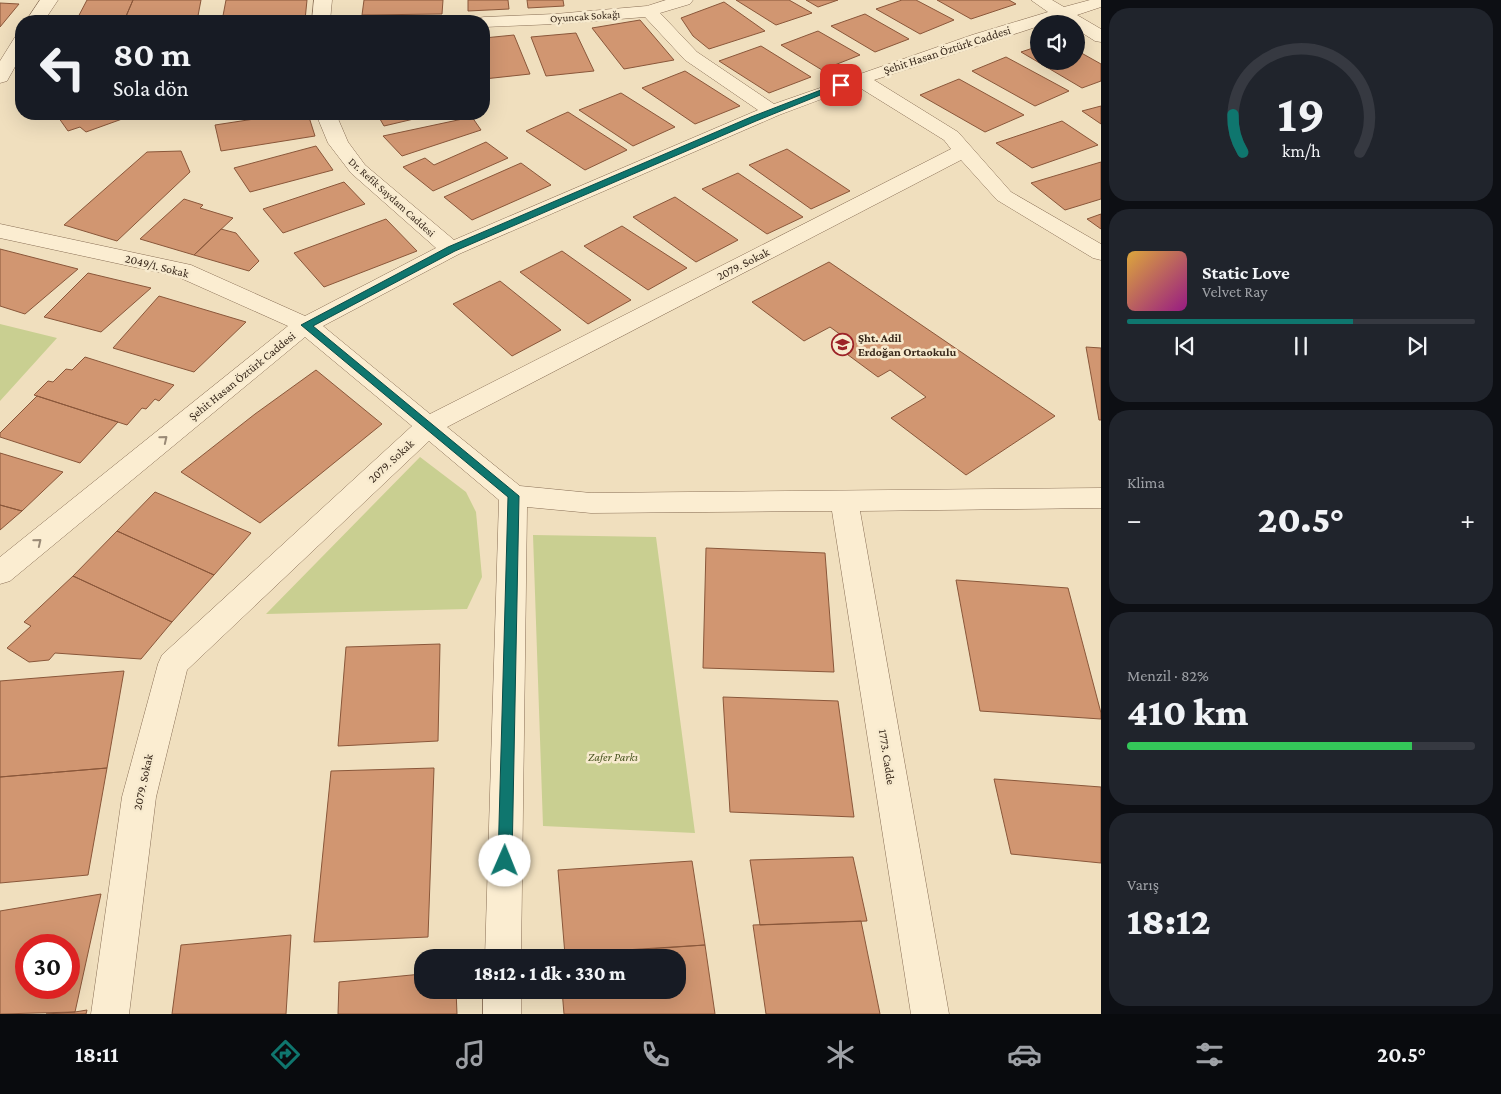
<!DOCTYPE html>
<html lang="tr">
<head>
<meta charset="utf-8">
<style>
  body { margin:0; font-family:"Crimson Pro",serif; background:#20242c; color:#f1f3f6; height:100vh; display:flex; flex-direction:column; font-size:19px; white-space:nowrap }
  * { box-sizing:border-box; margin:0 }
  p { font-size:16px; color:#9ea1a6 }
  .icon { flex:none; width:28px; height:28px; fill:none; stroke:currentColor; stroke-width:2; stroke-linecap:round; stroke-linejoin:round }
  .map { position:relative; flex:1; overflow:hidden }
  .drawer { display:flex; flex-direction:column; gap:8px; padding:8px; background:#0d0f14; width:400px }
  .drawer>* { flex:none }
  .hud { position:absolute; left:15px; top:15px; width:475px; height:105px; border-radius:20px; box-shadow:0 5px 20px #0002; background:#171b24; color:#f1f3f6; overflow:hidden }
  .fabs { position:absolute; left:1030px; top:15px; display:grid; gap:10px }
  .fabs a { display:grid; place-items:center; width:55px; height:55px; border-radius:50%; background:#171b24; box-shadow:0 5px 20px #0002; font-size:25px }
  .speed { position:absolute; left:15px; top:934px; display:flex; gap:10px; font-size:25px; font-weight:700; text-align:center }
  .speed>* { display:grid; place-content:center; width:65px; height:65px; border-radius:50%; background:#171b24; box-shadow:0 5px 20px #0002; line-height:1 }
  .speed .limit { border:8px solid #d22; background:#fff; color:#111 }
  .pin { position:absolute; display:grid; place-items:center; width:42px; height:42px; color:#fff; margin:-21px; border-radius:10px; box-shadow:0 2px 8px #0006 }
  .me { position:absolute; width:55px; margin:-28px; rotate:1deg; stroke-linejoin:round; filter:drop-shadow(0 0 4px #0008) }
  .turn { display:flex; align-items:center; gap:18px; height:105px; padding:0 15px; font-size:22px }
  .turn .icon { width:65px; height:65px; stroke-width:2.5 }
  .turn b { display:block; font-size:35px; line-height:42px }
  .big { font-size:38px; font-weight:800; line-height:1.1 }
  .drawer .card { flex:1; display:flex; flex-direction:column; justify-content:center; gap:8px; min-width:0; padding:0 18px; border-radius:20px; background:#20242c }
  .drawer .dial { align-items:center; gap:0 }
  .dial svg { height:130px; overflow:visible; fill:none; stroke:#363941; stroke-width:7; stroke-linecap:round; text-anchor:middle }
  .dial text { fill:#f1f3f6; stroke:none }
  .song { display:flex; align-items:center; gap:15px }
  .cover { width:60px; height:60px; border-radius:8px; background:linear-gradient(135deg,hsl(40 70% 55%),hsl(310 70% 35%)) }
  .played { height:5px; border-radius:2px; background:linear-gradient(90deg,#0f766e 65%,#363941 65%) }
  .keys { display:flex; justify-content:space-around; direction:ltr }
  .heat { display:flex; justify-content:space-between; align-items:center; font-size:28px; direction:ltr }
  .charge { height:8px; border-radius:4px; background:linear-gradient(90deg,#34c759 82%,#363941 0) }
  .trip { position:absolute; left:414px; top:949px; width:272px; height:50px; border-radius:20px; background:#171b24; box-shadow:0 5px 20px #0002; font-weight:800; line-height:50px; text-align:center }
  .menu { display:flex; height:80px; justify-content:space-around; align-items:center; background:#090b0e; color:#9ea1a6 }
  .menu .icon { width:35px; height:35px }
  .menu .current { color:#0f766e }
  .menu b { font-size:22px; color:#f1f3f6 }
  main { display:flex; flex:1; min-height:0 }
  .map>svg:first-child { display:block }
  .green { fill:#c9cf91 }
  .building { fill:#d19671; stroke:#8a573a; fill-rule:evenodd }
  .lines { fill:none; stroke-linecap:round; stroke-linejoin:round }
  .minor-casing { stroke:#896f56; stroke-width:1 }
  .minor { fill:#fbedd1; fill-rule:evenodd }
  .oneway { stroke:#9a8a76 }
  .route { fill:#0f766e; stroke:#0a4d48 }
  .labels { text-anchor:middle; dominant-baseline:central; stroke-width:5; stroke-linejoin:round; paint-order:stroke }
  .far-street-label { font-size:11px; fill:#38281b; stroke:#f7eace }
  .street-label { font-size:12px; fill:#38281b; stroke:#f7eace }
  .poi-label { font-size:12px; font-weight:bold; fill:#38281b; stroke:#f7eace; text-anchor:start }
  .park-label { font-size:12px; font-style:italic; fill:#4a5521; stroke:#f7eace }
</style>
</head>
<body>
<main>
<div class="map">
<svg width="1101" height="1014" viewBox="0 0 1101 1014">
  <rect width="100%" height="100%" fill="#f0dfbe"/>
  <path class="green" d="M0,324l57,14 -57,63z
    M420,457l46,35 10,20 6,65 -15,32 -201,5z
    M533,535l123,2 39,296 -152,-7z"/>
  <path class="building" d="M87,0h46l-9,21h-48z
    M133,0h68l-4,21h-73z
    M226,0h81l-2,20 -83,1z
    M364,0h79l-1,14 -80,1z
    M468,0h40l1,9 -41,2z
    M527,0h36l1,6 -36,2z
    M736,0h53l23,13 -36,12z
    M806,0h32l-20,7z
    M902,0h14l38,20 -34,14 -44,-25z
    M937,0h72l7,4 -45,15z
    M724,2l41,29 -56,18 -16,-13 -12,-18z
    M0,3l19,1 -19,23z
    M865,14l44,25 -34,13 -44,-26z
    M640,20l34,40 -50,9 -32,-41z
    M818,31l42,24 -38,15 -41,-25z
    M576,33l18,38 -48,5 -15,-39z
    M514,35l16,39 -46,5v-41z
    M761,46l50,31 -42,16 -50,-32z
    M1039,46v15h37v-11l25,14v17l-19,7 -61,-36z
    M1006,57l63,34 -34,15 -63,-35z
    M685,71l55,35 -45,18 -53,-36z
    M959,79l65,36 -39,17 -65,-37z
    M621,93l54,34 -42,19 -54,-36z
    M1101,106v18l-19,-13z
    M568,112l59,38 -42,20 -59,-39z
    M56,114h80l-50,18 -6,-5 -12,4z
    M287,114h21l7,22 -94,15 -6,-26z
    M377,114h58l-51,12z
    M472,117l9,13 -79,26 -19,-20z
    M1062,121l36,24 -66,23 -36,-25z
    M486,142l22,16 -75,33 -30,-24 22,-9 9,7z
    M316,146l17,24 -83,22 -16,-24z
    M787,149l63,42 -39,18 -62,-44z
    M181,151l9,21 -73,69 -53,-16 83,-73z
    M1101,162v37l-36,11 -34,-27z
    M521,163l30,22 -79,35 -28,-23z
    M738,173l65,44 -36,17 -65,-45z
    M344,182l21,22 -82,29 -20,-24z
    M675,197l63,43 -42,22 -63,-45z
    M184,199l19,6 -3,3 33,10 -39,37 -54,-16z
    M1101,214v15l-14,-10z
    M386,219l31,32 -93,36 -30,-34z
    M622,226l65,42 -39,22 -64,-44z
    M221,229l15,4 23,28 -10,10 -55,-16z
    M0,249l78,20 -53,45 -25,-8z
    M562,251l69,49 -43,24 -68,-52z
    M829,262l226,154 -89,59 -75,-57 35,-21 -36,-27 -12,7 -38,-28 12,-6 -22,-16 -26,14 -52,-39z
    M88,273l63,15 -50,44 -57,-15z
    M500,281l61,49 -49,26 -59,-52z
    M159,296l87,26 -52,50 -81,-24z
    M1086,347l15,1v72h-2z
    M85,357l89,28 -15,16 -4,-2 -9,10 -4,-1 -15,17 -93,-30 14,-14 5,1 13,-13 6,1z
    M316,370l66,54 -122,99 -79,-51 74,-58z
    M37,396l81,26 -38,41 -80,-26v-4z
    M0,453l63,19 -41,39 -22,-6z
    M155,492l96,41 -37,42 -97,-44z
    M0,505l22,6 -22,19z
    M117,531l97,44 -42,47 -99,-46z
    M706,548l119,5 9,119 -131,-4z
    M73,576l99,46 -31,37 -86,-6 -6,7 -20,2 -22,-14 24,-22 -7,-4z
    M956,580l112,8 33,125v6l-121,-8z
    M440,644l-2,97 -100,5 8,-99z
    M124,671l-17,97 -107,9v-96z
    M723,697l115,4 16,116 -124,-5z
    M107,768l-19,107 -88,8v-106z
    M434,768l-6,169 -114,5 17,-171z
    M994,779l107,8v76l-90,-9z
    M853,857l14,64 -107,4 -10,-65z
    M692,861l13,84 -140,10 -7,-85z
    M101,894l-26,118 -75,2v-103zM26,945h43v43h-43z
    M861,921l19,93h-114l-13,-89z
    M291,935l-5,79h-114l9,-69z
    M705,945l10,69h-151l-2,-24h116v-32h-118v-4z
    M422,974v16h34l1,24h-119l1,-32z
    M87,1010l-1,4h-40l29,-2z"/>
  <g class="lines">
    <defs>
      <path id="minor" d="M40,0h18l-14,21h-18z
        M314,0h18l-2,21h-18z
        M666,0h27l-3,4 -30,9 37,39 77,52 198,-69 76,-23 -17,-12h21l12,7 26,-7h11v7l-24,8 24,14v13l-6,-1 -19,-12v-5h-9l-7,-4 -13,4h-8v2l-165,54 84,52 53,60 90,52v16l-8,-2 -96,-58 -36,-40 -514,267 73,59 71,7 510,-5v20l-241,3 89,503h-38l-79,-503 -241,2 -64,-6 -6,451h-36l14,-458 -70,-59 -242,229 -31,127 -27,217h-38l31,-217 36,-133 4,-9 250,-229 -107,-89 -295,244 -10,3v-27l288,-231 -112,-50 -176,-38v-14l191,41 114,51 131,-68 -85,-75 -23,-30 -12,-29h20l12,28 17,23 89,75 304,-130 -73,-50 -40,-43 -90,7 -71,3v-6h-8l2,-3 6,-1 71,-3 92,-8zM857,86l87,54 7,9 -521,265 -107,-88 136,-72 320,-139z
        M21,36v20l-14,25 -7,2v-22l15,-24z
        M483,990h38v24h-38z"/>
    </defs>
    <use href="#minor" class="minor-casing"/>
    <use href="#minor" class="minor"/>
  </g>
  <defs><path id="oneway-chevron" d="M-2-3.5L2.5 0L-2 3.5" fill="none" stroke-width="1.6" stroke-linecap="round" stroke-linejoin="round" transform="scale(1.25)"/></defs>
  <g class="oneway">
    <use href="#oneway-chevron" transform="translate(164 439) rotate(-39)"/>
    <use href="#oneway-chevron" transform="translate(38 542) rotate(-39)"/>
  </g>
  <path class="route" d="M839,83l6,2 -89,36 -301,130 -142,75 206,170 -7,365 -2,5 -5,2 -5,-2 -2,-5 10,-364 -207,-172 147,-78 303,-130z"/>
  <defs>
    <symbol id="school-ring" viewBox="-11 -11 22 22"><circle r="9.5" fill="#f7eace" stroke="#9c2227" stroke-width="1.5"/><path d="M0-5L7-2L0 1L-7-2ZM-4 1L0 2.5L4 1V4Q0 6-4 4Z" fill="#9c2227"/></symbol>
  </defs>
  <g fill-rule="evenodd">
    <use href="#school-ring" x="830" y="332" width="25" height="25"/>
  </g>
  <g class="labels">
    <g class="far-street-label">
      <text transform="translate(585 16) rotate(-4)">Oyuncak Sokağı</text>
      <text transform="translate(392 197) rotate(42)">Dr. Refik Saydam Caddesi</text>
    </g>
    <g class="street-label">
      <text transform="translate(947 50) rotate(-18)">Şehit Hasan Öztürk Caddesi</text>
      <text transform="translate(743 264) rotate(-27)">2079. Sokak</text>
      <text transform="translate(157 266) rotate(14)">2049/1. Sokak</text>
      <text transform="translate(242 376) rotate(-39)">Şehit Hasan Öztürk Caddesi</text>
      <text transform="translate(391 461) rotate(-43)">2079. Sokak</text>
      <text transform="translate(887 757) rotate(81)">1773. Cadde</text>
      <text transform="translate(143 782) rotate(-78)">2079. Sokak</text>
    </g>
    <g class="poi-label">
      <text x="858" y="338">Şht. Adil<tspan x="858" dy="14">Erdoğan Ortaokulu</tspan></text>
    </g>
    <g class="park-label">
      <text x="613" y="757">Zafer Parkı</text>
    </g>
  </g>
</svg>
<div class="fabs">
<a><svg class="icon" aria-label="sound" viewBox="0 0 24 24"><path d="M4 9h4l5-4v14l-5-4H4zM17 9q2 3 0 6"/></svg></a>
</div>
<div class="speed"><div class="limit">30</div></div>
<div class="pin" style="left:841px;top:85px;background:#d93025"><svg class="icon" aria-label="arrive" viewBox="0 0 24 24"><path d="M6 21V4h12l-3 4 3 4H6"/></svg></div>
<svg class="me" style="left:505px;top:861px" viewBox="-20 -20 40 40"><circle r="19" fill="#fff"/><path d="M0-13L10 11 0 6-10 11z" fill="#0f766e"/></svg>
<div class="trip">18:12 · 1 dk · 330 m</div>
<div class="hud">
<div class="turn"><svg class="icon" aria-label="left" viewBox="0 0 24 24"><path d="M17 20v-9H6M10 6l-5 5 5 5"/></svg><div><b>80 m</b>Sola dön</div></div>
</div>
</div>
<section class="drawer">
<div class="card dial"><svg viewBox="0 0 100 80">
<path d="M14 69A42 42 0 1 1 86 69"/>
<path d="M14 69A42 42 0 0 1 8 46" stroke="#0f766e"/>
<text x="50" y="56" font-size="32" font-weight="700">19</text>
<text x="50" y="72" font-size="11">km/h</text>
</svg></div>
<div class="card">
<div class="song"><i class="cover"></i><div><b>Static Love</b><p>Velvet Ray</p></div></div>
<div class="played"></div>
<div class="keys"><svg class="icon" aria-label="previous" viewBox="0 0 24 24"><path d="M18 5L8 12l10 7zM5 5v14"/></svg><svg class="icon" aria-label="pause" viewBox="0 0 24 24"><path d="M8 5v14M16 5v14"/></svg><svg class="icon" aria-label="next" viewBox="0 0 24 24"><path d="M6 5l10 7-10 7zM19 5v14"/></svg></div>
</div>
<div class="card"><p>Klima</p>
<div class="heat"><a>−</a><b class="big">20.5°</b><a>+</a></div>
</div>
<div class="card"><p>Menzil · 82%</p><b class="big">410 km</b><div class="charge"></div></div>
<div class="card"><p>Varış</p><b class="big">18:12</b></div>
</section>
</main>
<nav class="menu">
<b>18:11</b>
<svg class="icon current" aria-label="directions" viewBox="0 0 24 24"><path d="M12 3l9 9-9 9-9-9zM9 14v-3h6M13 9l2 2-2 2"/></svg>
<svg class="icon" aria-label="music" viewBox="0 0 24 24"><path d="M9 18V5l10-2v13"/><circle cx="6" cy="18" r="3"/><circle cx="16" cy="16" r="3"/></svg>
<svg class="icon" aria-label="phone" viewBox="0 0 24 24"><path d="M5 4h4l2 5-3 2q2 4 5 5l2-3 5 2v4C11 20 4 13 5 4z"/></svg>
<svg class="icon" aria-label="climate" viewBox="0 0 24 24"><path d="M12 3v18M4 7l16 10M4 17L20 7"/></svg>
<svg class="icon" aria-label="car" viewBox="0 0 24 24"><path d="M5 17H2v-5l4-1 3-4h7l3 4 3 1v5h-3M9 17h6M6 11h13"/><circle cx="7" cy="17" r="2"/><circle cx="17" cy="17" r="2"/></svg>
<svg class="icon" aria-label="filters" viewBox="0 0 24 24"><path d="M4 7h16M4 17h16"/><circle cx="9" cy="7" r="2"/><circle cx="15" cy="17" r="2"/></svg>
<b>20.5°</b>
</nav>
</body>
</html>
